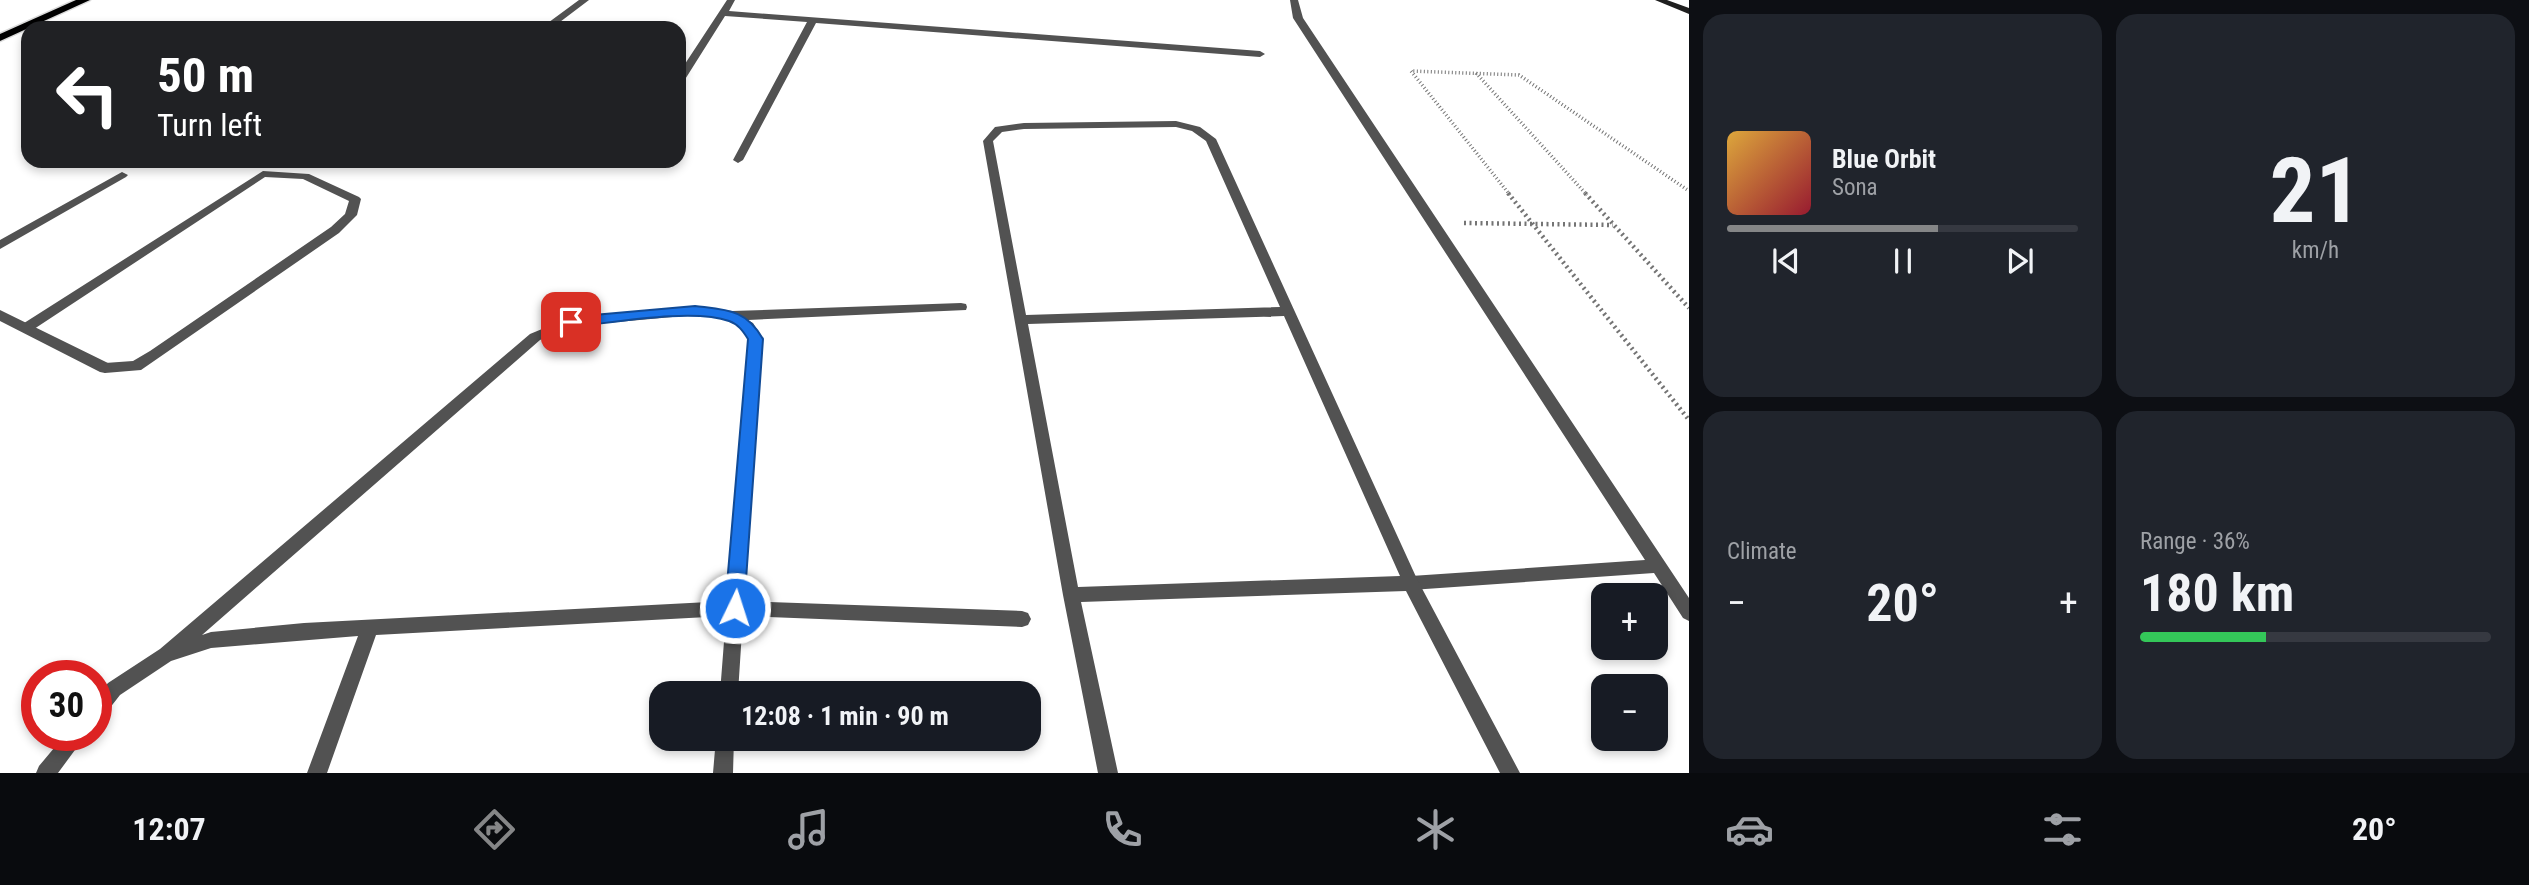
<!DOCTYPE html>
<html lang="en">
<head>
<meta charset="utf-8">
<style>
  body { margin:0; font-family:"Roboto Condensed",sans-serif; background:#20242c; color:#f1f3f6; height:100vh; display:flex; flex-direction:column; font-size:26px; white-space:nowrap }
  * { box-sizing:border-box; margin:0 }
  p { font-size:23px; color:#9ea1a6 }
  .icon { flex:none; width:38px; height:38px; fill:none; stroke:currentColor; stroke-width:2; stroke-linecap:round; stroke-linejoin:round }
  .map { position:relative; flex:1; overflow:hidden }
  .details { display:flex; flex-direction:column; gap:14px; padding:14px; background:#0d0f14; width:840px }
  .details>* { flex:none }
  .guide { position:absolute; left:21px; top:21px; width:665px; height:147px; border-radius:21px; box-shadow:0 4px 10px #0003; background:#202124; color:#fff; overflow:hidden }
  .controls { position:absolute; left:1591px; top:583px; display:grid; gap:14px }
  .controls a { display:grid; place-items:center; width:77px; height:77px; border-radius:14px; background:#171b24; box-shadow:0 4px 10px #0003; font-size:35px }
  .speed { position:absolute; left:21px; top:660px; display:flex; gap:14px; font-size:35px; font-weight:700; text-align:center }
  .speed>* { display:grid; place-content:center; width:91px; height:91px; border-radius:50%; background:#171b24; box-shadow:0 4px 10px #0003; line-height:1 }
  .speed .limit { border:10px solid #d22; background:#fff; color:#111 }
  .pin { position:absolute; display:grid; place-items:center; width:60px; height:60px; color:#fff; margin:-30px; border-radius:14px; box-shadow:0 4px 10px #0006 }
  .me { position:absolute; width:77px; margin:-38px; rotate:4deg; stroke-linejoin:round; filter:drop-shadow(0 0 5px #0008) }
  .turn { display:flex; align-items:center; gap:24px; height:147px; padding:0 21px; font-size:32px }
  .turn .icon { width:91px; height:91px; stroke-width:2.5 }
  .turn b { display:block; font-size:49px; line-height:60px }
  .big { font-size:52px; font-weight:700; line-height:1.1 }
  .details .widget { flex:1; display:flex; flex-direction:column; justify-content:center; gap:10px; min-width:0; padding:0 24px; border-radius:21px; background:#20242c }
  .details .dial { align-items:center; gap:0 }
  .dial b { font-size:91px; line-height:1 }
  .song { display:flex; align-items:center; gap:21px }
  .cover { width:84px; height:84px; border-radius:10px; background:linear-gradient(135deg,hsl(40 70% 55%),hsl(350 70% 35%)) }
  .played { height:7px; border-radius:4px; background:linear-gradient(90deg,#858687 60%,#363941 60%) }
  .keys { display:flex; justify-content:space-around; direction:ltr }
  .heat { display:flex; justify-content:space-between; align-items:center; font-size:38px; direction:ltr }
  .charge { height:10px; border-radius:5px; background:linear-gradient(90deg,#34c759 36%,#363941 0) }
  .details .tiles { flex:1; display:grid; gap:14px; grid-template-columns:repeat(2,1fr) }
  .trip { position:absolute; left:649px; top:681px; width:392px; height:70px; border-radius:21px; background:#171b24; box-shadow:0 4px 10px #0003; font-weight:700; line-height:70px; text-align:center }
  .menu { display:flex; height:112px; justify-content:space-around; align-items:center; background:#090b0e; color:#9ea1a6 }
  .menu .icon { width:49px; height:49px }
  .menu .active { color:#858687 }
  .menu b { font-size:32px; color:#f1f3f6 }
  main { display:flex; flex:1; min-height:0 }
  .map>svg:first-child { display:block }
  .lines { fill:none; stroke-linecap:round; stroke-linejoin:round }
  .primary-casing { stroke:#dbdbdb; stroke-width:3 }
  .path-far1 { stroke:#747474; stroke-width:3.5; stroke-dasharray:1 2.5; stroke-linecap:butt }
  .path { stroke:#747474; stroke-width:4.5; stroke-dasharray:2 3.5; stroke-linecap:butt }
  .lane { fill:#525252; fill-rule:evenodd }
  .street { fill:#525252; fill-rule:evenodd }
  .secondary { fill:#1f1f1f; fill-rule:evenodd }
  .primary { fill:#000; fill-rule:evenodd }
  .route { fill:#1a73e8; stroke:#114b97; stroke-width:2 }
</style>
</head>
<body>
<main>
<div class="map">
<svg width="1689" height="773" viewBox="0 0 1689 773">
  <rect width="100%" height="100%" fill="#fff"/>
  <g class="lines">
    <defs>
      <path id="primary" d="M76,0h14l-90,41v-7z"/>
    </defs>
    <use href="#primary" class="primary-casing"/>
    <path class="path-far1" d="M1476,73l111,122
      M1510,195l-99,-124 108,4 170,116"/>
    <path class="path" d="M1508,193l181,227
      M1585,193l104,115
      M1464,223l149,2"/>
    <path class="lane" d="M579,0h10l-37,28h-11z
      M727,0h8l-6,11 531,40 5,3 -5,3 -444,-34 -73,137 -5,3 -5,-3 74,-138 -82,-6 -41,65 -5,3v-11z
      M1290,0h8l5,18 386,580v23l-6,-3 -29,-45 -243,17 -6,-2 -2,-5 2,-5 6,-2 234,-16 -352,-542z
      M263,171l46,3 50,23 2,2 -4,16 -18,18 -198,137 -36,3 -7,-5 7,-5 28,-2 17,-10 181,-124 14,-13 4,-13 -46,-22 -38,-2 -234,154h-10l-2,-3 2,-3z
      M122,172l6,3 -2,2 -126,72v-9z"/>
    <path class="street" d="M1176,121l24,6 16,12 201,440 103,194h-20l-94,-182 -325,11 37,171h-20l-35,-178 -80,-454 12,-14 29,-4zM1176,127l16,4 14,10 74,166 -254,8 -33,-174 9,-9 22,-3zM1284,316l116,260 -322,11 -50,-263z
      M961,303l5,1 1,3 -1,3 -218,10 5,3 10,16 -19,262 278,10 6,2 3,6 -3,6 -6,2 -279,-11 -5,77h-18l6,-77 -350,19 -49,138h-20l51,-137 -147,12 -40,13 -51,34 -18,23 -6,3v-24l12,-14 52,-34 370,-315 41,-17 124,-10 37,4zM695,315c22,3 42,3 54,24l-21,262 -424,22 -93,9 -9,3 338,-295 33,-14z
      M0,310l110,54 2,4 -7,5 -5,-1 -100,-51z
      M65,735h21l-28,38h-22l3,-7z
      M716,738h18l-1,35h-20z"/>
    <path class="secondary" d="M1655,0h12l22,8v6z"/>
    <use href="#primary" class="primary"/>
  </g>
  <path class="route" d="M695,306c32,4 51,3 68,33l-19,269 -2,6 -7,3 -7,-3 -3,-6 23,-269c-5,-8 -10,-15 -19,-18 -37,-13 -117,2 -158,6l-7,-5 7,-5z"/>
</svg>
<div class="controls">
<a>+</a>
<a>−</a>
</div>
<div class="speed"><div class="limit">30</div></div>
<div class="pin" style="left:571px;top:322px;background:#d93025"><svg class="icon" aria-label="arrive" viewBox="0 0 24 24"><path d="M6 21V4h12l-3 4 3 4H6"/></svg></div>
<svg class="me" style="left:735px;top:608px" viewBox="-20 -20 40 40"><circle r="17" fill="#1a73e8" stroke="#fff" stroke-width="3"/><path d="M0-11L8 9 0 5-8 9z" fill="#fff"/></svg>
<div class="trip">12:08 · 1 min · 90 m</div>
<div class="guide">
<div class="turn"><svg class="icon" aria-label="left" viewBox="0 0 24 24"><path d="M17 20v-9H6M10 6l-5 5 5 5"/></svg><div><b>50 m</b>Turn left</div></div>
</div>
</div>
<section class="details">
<div class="tiles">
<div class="widget">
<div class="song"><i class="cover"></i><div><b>Blue Orbit</b><p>Sona</p></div></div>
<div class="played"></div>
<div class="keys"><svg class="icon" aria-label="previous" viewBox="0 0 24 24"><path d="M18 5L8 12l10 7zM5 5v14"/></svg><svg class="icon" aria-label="pause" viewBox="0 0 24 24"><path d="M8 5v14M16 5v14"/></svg><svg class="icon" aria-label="next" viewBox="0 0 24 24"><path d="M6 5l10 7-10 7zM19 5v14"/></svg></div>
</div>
<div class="widget dial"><b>21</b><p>km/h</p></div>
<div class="widget"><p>Climate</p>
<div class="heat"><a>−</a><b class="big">20°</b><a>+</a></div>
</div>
<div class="widget"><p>Range · 36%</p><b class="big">180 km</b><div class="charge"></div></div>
</div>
</section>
</main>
<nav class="menu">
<b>12:07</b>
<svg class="icon active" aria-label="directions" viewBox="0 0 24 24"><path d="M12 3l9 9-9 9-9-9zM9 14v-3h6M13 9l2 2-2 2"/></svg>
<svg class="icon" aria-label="music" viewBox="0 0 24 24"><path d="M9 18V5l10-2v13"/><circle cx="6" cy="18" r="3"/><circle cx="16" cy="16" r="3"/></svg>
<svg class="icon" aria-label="phone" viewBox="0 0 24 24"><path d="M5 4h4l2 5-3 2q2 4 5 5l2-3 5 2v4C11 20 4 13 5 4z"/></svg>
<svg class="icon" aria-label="climate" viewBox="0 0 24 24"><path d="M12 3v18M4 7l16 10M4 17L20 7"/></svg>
<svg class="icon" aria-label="car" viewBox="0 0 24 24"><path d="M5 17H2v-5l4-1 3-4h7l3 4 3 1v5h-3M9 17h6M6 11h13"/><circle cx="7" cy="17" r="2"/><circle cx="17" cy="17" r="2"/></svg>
<svg class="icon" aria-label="filters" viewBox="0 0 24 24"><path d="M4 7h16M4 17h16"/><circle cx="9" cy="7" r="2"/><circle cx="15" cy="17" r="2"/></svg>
<b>20°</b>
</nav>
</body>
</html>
